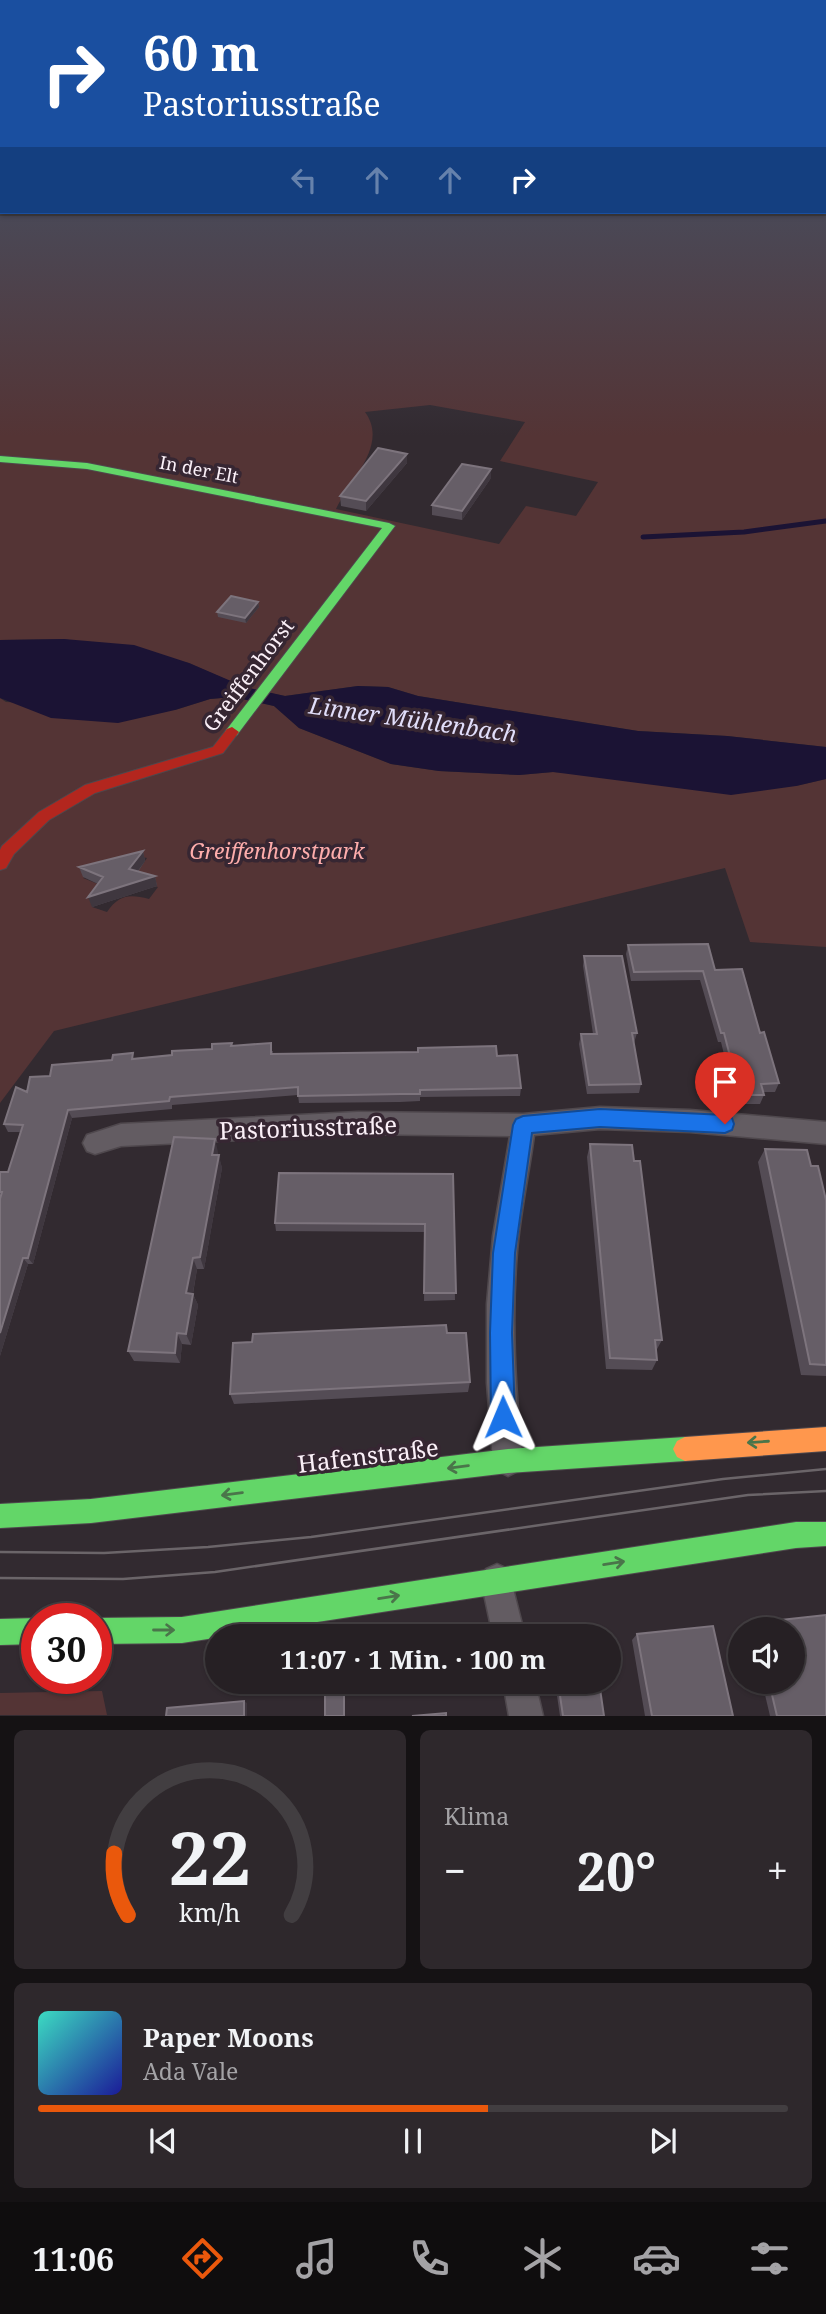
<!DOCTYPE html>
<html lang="de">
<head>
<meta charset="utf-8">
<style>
  body { margin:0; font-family:"Noto Serif",serif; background:#2e282c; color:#f1f3f6; height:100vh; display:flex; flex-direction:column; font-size:26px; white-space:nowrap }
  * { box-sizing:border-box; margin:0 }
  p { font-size:23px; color:#a4a3a6 }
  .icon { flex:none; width:38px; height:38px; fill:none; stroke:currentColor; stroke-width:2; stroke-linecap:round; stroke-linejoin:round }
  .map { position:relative; height:1716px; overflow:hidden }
  .details { display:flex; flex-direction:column; gap:14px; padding:14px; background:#151214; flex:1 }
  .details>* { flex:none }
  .hud { position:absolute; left:0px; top:0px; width:826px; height:214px; box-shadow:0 2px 5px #0004,0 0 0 2px #423e41; background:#1a4fa0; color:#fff; overflow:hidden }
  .buttons { position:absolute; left:728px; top:1617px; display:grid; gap:14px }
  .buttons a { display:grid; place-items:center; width:77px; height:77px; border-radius:50%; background:#262024; box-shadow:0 2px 5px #0004,0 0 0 2px #423e41; font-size:35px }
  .speed { position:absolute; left:21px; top:1603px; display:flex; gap:14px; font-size:35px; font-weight:700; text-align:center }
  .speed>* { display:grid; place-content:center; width:91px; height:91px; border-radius:50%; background:#262024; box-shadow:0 2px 5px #0004,0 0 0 2px #423e41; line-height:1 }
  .speed .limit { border:10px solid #d22; background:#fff; color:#111 }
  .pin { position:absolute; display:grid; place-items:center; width:60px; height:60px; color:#fff; margin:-72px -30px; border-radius:50% 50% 50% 0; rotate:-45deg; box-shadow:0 0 7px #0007 }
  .pin .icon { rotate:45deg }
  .me { position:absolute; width:77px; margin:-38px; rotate:359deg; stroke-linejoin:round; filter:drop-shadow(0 0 5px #0008) }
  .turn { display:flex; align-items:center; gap:24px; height:147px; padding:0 28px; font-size:32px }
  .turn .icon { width:91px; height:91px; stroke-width:2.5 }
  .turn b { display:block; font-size:49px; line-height:60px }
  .lanes { display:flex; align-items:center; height:66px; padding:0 28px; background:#0003; justify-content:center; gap:35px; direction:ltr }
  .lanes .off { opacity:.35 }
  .big { font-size:52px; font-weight:700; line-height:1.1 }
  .details .tile { flex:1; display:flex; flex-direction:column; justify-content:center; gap:10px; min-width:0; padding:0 24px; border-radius:10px; background:#2e282c }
  .details .dial { align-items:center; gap:0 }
  .dial svg { height:182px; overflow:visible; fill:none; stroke:#423e41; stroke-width:7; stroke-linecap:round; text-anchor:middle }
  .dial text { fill:#f1f3f6; stroke:none }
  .song { display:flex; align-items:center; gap:21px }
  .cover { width:84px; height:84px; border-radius:10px; background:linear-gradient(135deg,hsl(170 70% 55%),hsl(240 70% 35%)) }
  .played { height:7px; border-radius:4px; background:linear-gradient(90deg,#ea580c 60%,#423e41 60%) }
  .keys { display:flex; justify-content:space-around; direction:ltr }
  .heat { display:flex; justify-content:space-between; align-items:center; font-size:38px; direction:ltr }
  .details .tiles { flex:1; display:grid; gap:14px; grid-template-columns:1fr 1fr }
  .tile:last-child { grid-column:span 2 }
  .trip { position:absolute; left:205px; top:1624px; width:416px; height:70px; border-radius:35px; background:#262024; box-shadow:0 2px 5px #0004,0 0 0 2px #423e41; font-weight:700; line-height:70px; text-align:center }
  .menu { display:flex; height:112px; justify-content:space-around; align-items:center; background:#0f0d0e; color:#a4a3a6 }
  .menu .icon { width:49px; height:49px }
  .menu .selected { color:#ea580c }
  .menu b { font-size:32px; color:#f1f3f6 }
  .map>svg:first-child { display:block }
  .green { fill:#543435; fill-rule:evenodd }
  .water { fill:#1b1334 }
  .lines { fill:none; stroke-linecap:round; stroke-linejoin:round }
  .stream { stroke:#1b1334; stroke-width:5 }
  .street-casing { stroke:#4f484d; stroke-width:3 }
  .fast-casing { stroke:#4f484d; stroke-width:2 }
  .slow-casing { stroke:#4f484d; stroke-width:2 }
  .jam-casing { stroke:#4f484d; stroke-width:2 }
  .street { fill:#635c62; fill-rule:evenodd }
  .fast { fill:#63d668; fill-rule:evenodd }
  .slow { fill:#ff974d; fill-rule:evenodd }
  .jam { fill:#b3261e; fill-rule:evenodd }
  .tram { stroke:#6b6569; stroke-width:2.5 }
  .wall { fill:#544c55 }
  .shaded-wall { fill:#3f373f }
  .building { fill:#665e67; stroke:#7d747d; stroke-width:2 }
  .oneway { stroke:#4a754a }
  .route { fill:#1a73e8; stroke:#114b97; stroke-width:2 }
  .labels { text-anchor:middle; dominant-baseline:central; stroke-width:7; stroke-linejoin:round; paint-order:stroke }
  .far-street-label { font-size:18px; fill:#faeff7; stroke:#362632 }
  .street-label { font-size:21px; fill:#faeff7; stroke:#362632 }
  .park-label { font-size:21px; font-style:italic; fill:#feadac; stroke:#362632 }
  .water-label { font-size:23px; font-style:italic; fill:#e1defa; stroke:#362632 }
  .near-street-label { font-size:24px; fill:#faeff7; stroke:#362632 }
</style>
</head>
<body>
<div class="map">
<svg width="826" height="1716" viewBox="0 0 826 1716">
  <rect width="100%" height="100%" fill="#322a30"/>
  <path class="green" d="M0,196l2,16h822l2,-16v551l-99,-11 -89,-5 -220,-35 -30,-9 -30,-1 -73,10 -40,-8 -56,-25 -125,-24 -64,1zM430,405l95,17 -25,39 98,21 -22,34 -50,-10 -27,38 -163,-35c14,-30 53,-64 29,-97z
    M233,697l41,9 25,22 92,36 48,7 80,4 34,-3 243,14 30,-7v168l-76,-5 -25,-74 -671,163 -54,72v-405l6,4 169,8 35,-11zM132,855l15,3 -9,13 4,11 16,5 -9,12c-20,-5 -30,-4 -42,13l-15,-5 8,-12 -2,-11 -15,-6z
    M102,1691l5,24h-107v-22z"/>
  <path class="water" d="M64,639l70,6 55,18 56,24 40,9 73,-10 30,1 30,9 220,35 89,5 99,11v32l-30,7 -65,9 -178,-23 -34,3 -80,-4 -48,-7 -92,-36 -25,-22 -41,-9 -23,2 -35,11 -57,13 -67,-5 -51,-20v-58z"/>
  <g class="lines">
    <path class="stream" d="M643,537l101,-5 82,-11"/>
    <defs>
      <path id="street" d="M600,1107l90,3 136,12v22l-136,-12 -90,-3 -66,6c-5,39 -14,77 -17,117 -6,70 -2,139 6,209l-5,10 -10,5 -10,-5 -5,-10 -6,-78v-79l6,-68 17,-100 -152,-2 -237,12 -26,8 -8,-3 -4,-8 4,-8 34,-11 237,-12 165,2z
        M497,1564l11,5 17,67h-32l-12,-56 5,-11z
        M503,1682h32l8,34h-34z"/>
      <path id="fast" d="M0,456l87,7 302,60 6,3 -158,209 -5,2 -7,-5 2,-3 155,-201 -295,-59 -87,-7z
        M685,1437l8,4 4,8 -4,8 -8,4 -177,12 -417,50 -91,5v-24l91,-5 417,-50z
        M796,1522h30v24l-30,2 -614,95 -86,1v-25h-2l2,-1 86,-1z
        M37,1618l2,1h-2v25l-37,1v-26z"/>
      <path id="slow" d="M826,1427v24l-141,10 -8,-4 -4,-8 4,-8 8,-4z"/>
      <path id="jam" d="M232,727l7,5 -16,21 -128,40 -46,27 -35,34 -8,14 -6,2v-20l2,-4 37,-34 46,-27 128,-38 14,-18z"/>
    </defs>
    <use href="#street" class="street-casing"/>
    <use href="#fast" class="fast-casing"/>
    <use href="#slow" class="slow-casing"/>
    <use href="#jam" class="jam-casing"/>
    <use href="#street" class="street"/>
    <use href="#fast" class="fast"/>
    <use href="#slow" class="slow"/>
    <use href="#jam" class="jam"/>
    <path class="tram" d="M0,1552l104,1 104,-6 103,-10 412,-58 103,-10
      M0,1578l123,1 92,-7 533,-77 78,-4"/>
  </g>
  <path class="wall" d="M407,454v9l-41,48 -25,-5 -1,-10z
    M491,478l-29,42 -30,-5v-10z
    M258,602l1,5 -13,16 -28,-6 -1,-5z
    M143,851l2,10 -7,11 17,4 2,10 -65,21 6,-23 -15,-7 -4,-10z
    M628,945l87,25 45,63 19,50 -4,9h-12l1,3 -4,9h-24l-15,-62h-3l-18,-62 -69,1 -5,-27z
    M584,956l53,77 -3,10 7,41 -2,9 -52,1 -8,-50 2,-10h12l-10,-68z
    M232,1043v3l41,5v3l224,2 24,32 -1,8 -100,1v4l-20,1 -101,1 -1,-8 -126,10v4l-100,9 -39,146h-5l-28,92v-184h8l12,-40h-12l-4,-8 23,-32 23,-16 85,-18 37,-3 40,-6z
    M590,1144l72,196 -6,11 1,9 -5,10 -46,-1 -19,-212z
    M765,1149l46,17 15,34v176l-25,-1 -43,-213z
    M218,1152v3l4,13 -18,101h-7l-4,25 5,11 -7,40 -9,-1 -2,19 -46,-2 -6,-10z
    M453,1174l2,126 -31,1 1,-69 -149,-1 -1,-8z
    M447,1333l23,49 -2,10 -234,12 -4,-10 22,-52z
    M826,1615v101h-56l-8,-34h31v-53h-44l-1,-2 6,-4z
    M637,1634l96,82h-88l-13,-76z
    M555,1682h44l5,34h-44z"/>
  <path class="shaded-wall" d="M407,454v9l-41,48v-10z
    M491,469v9l-29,42v-9z
    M258,602l1,5 -13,16 -1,-5z
    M143,851l2,10 -13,18 -3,-10z
    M155,876l2,10 -65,21 -4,-10z
    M68,1110l4,8 -39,146 -5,-6z
    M215,1139l3,13 -2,15 -4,-12z
    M219,1155l3,13 -18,101 -4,-12z
    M23,1258l5,6 -28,92v-23z
    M193,1258l4,11 -6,35 -5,-11z
    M193,1294l5,11 -7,40 -5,-11z
    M177,1333l5,11 -2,19 -5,-10z
    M344,1686l1,3v27h-1z
    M244,1701l3,2v13h-3z"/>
  <path class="building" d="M378,448l29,6 -41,47 -26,-5z
    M462,464l29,5 -29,42 -30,-6z
    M231,596l27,6 -13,16 -28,-6z
    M143,851l-14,18 26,7 -67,21 15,-20 -24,-10z
    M708,944l7,26 27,-1 18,64 4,-1 15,51 -18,1 3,11h-24l-16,-62h-3l-18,-62 -69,1 -6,-27z
    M584,956h38l15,77h-5l9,51 -52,1 -8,-51h16z
    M232,1043l-1,3 40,-3v11l147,-2v-4l78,-2 1,10 20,-1 4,33 -101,2v4h-20l-102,2v-9l-128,10 -1,4 -101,9 -40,148h-5l-23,75v-134l2,-7h-2v-20h8l15,-47 -19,-1 12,-37 11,5 3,-15 20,-1 2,-11 60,-5 1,-5 20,-2 -1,6 40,-4v-4l40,-2v-5z
    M174,1137l41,2 -3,16h7l-19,102 -7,1 -7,35 7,1 -7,40 -9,-1 -2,20 -47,-2z
    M590,1144l42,1 2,16h6l22,179h-7l2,20 -47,-2z
    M765,1149l42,1 4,16h7l8,34v165l-16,-1z
    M279,1173l174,1 3,119h-32l1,-69 -150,-1z
    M446,1325l1,8h19l4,49 -240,12 3,-51 19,-1 1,-8z
    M826,1615v101h-49l-8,-34h24v-53h-37l-2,-6z
    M713,1626l20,90h-81l-15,-82z
    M558,1682h41l5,34h-41z
    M344,1686v30h-19v-29z
    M244,1701v15h-78l1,-8z
    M446,1713v3h-34z"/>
  <defs><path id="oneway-shaft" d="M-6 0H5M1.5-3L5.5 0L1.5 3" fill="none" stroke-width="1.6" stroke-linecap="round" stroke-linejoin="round" transform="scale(1.75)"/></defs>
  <g class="oneway">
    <use href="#oneway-shaft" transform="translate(758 1442) rotate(176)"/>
    <use href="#oneway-shaft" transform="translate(458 1467) rotate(173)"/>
    <use href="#oneway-shaft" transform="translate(232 1494) rotate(173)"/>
    <use href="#oneway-shaft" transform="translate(614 1563) rotate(-9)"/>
    <use href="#oneway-shaft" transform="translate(389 1597) rotate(-9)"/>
    <use href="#oneway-shaft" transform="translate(164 1630)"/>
  </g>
  <linearGradient id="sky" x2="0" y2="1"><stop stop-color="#1c171a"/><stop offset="0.45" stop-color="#494a59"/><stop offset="1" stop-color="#494a59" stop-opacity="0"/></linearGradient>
  <rect width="826" height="436" fill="url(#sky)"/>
  <path class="route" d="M600,1109l125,6 7,3 2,6 -2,6 -7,3 -125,-6 -68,6 -17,120 -3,80 3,84 -4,9 -8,3 -9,-3 -3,-9 -1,-84 3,-80 20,-128 3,-6 7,-3z"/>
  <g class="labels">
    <g class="far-street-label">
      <text transform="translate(199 469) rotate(11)">In der Elt</text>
    </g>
    <g class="street-label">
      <text transform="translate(248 675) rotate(-53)">Greiffenhorst</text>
    </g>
    <g class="park-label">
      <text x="277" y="851">Greiffenhorstpark</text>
    </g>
    <g class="water-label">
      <text transform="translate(413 719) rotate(8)">Linner Mühlenbach</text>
    </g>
    <g class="near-street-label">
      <text transform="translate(308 1127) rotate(-2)">Pastoriusstraße</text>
      <text transform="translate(368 1455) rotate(-7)">Hafenstraße</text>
    </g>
  </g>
</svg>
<div class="buttons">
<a><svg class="icon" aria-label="sound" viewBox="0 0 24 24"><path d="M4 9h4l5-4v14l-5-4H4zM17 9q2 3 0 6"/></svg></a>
</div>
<div class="speed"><div class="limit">30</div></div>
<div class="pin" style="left:725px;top:1124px;background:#d93025"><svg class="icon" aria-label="arrive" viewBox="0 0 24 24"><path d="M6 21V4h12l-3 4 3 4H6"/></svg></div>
<svg class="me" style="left:503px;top:1417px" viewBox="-20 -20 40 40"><path d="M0-17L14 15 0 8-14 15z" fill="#1a73e8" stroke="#fff" stroke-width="4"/></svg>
<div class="trip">11:07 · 1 Min. · 100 m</div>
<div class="hud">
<div class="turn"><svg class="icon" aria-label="right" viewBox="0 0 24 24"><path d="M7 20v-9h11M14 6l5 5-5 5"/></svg><div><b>60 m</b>Pastoriusstraße</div></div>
<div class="lanes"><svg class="icon off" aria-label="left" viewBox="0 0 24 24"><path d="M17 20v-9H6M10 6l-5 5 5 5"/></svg><svg class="icon off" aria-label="ahead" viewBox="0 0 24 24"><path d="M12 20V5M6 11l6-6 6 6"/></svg><svg class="icon off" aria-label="ahead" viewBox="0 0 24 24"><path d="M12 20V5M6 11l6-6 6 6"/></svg><svg class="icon" aria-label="right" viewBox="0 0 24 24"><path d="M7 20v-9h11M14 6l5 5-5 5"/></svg></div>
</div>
</div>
<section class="details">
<div class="tiles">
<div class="tile dial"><svg viewBox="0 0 100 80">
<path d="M14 69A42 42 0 1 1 86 69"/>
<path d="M14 69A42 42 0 0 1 8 42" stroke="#ea580c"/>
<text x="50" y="56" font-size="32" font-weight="700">22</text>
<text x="50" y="72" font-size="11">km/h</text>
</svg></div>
<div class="tile"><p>Klima</p>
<div class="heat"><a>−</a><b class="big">20°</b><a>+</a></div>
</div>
<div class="tile">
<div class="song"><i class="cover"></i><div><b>Paper Moons</b><p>Ada Vale</p></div></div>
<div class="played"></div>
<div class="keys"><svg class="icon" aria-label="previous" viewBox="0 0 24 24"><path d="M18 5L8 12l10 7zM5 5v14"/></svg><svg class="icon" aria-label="pause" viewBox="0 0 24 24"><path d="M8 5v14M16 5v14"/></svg><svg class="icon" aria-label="next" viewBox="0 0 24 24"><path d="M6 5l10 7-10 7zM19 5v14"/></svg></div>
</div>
</div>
</section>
<nav class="menu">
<b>11:06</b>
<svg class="icon selected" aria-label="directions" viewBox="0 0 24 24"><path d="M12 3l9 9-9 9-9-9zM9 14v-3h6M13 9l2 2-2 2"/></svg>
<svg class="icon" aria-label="music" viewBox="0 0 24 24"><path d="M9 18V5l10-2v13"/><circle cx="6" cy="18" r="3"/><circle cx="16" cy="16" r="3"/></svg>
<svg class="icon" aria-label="phone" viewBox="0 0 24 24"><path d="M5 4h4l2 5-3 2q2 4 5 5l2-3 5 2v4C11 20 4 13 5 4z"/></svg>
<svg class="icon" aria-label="climate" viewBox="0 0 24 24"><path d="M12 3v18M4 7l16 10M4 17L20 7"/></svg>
<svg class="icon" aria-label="car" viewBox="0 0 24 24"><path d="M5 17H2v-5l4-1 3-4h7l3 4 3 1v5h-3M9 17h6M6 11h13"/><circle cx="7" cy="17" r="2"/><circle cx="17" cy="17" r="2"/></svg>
<svg class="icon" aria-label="filters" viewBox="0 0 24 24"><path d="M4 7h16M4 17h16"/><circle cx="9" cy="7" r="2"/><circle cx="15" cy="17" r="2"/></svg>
</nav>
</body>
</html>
